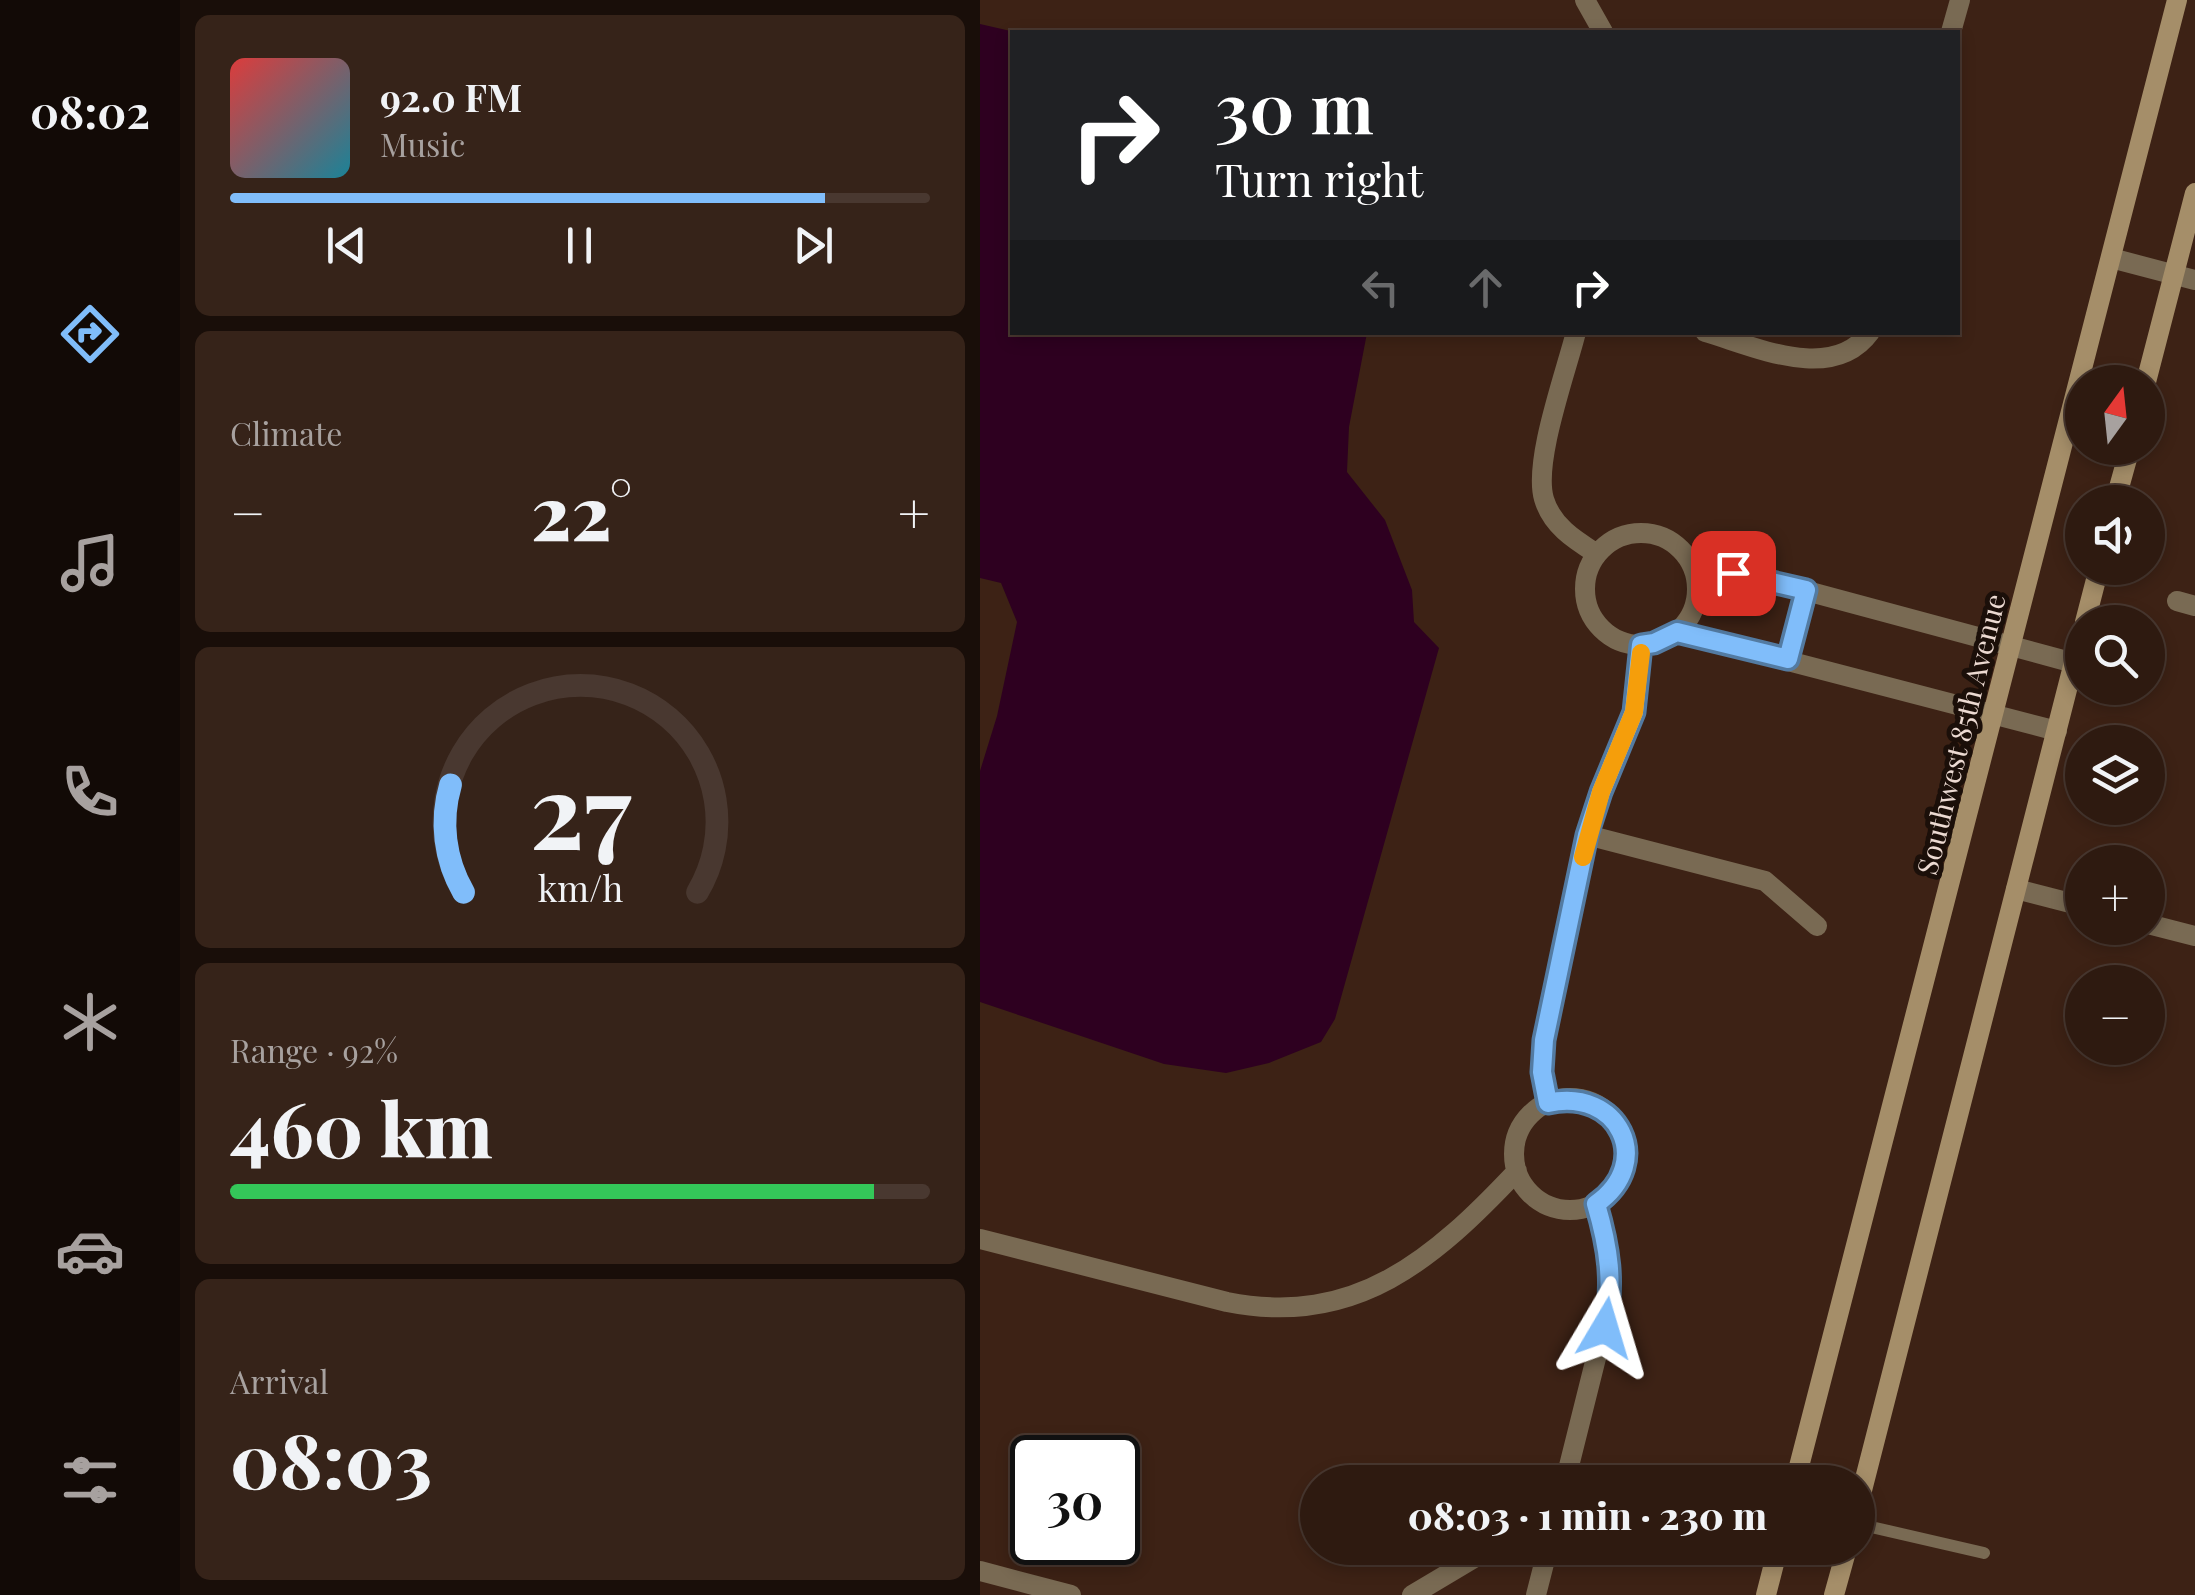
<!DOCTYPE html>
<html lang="en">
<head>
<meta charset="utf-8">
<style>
  body { margin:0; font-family:"Playfair Display",serif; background:#362319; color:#f1f3f6; height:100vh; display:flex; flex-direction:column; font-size:38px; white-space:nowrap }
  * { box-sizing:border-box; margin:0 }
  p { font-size:32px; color:#a7a19f }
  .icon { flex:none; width:55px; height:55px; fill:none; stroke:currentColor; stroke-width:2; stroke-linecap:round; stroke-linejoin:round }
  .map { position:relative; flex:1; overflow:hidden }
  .sheet { display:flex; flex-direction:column; gap:15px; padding:15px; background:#190e09; width:800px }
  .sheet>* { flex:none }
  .hud { position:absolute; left:30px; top:30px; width:950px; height:305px; border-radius:0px; box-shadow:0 5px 15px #0003,0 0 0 2px #493830; background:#202124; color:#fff; overflow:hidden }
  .needle { width:65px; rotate:15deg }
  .fabs { position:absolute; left:1085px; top:365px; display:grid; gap:20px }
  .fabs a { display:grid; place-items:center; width:100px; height:100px; border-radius:50%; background:#2e1a10; box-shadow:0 5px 15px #0003,0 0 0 2px #493830; font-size:50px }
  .speed { position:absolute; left:30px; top:1435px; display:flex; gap:20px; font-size:50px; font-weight:700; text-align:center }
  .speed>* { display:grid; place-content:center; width:130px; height:130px; border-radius:50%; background:#2e1a10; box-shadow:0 5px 15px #0003,0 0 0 2px #493830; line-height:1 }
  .speed .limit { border:5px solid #111; border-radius:15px; background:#fff; color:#111 }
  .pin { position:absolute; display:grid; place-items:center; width:85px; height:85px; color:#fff; margin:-42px; border-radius:20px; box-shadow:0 5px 15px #0006 }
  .me { position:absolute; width:110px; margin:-55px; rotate:7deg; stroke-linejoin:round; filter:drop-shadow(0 0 8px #0008) }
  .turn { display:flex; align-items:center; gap:35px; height:210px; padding:0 40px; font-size:45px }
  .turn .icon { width:130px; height:130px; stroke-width:2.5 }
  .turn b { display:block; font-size:70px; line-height:85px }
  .lanes { display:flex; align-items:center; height:95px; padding:0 40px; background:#0003; justify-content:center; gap:50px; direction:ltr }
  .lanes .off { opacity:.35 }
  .big { font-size:75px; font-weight:800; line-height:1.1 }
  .sheet .widget { flex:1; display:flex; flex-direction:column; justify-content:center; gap:15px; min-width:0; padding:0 35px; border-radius:15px; background:#362319 }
  .sheet .dial { align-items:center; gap:0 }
  .dial svg { height:260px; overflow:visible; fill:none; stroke:#493830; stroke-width:7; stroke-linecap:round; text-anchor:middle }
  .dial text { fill:#f1f3f6; stroke:none }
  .song { display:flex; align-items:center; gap:30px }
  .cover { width:120px; height:120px; border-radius:15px; background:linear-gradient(135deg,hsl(0 70% 55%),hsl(190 70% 35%)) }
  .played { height:10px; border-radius:5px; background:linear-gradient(90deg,#80bdfa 85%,#493830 85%) }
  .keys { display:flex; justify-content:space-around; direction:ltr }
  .heat { display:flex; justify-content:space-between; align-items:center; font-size:55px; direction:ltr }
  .charge { height:15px; border-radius:8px; background:linear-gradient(90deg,#34c759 92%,#493830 0) }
  .trip { position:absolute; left:320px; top:1465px; width:575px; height:100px; border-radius:50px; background:#2e1a10; box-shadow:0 5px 15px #0003,0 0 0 2px #493830; font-weight:800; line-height:100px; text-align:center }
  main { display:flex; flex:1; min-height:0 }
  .dock { display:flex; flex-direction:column; width:180px; justify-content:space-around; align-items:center; background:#120a06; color:#a7a19f }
  .dock .icon { width:70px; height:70px }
  .dock .selected { color:#80bdfa }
  .dock b { font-size:45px; color:#f1f3f6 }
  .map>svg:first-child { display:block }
  .water { fill:#2e0020 }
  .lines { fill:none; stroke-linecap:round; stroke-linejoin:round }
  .lane { stroke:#796a53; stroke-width:12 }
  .street { stroke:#796a53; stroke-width:20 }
  .secondary { stroke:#a58e69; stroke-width:20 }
  .route-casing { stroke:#537ba2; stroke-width:25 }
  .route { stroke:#80bdfa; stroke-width:18 }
  .slow { stroke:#f59e0b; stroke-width:18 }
  .labels { text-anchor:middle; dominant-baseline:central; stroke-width:10; stroke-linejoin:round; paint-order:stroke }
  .street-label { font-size:28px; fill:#ecdad2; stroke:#1b0f09 }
</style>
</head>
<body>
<main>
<nav class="dock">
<b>08:02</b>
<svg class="icon selected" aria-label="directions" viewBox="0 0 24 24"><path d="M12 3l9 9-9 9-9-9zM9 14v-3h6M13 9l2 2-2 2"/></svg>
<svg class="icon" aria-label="music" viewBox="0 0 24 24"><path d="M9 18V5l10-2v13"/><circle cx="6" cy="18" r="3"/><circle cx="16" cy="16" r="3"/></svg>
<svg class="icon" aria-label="phone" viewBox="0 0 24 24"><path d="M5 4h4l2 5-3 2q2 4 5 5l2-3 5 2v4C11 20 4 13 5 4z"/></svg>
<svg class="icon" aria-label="climate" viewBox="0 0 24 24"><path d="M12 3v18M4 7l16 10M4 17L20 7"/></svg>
<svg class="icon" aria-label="car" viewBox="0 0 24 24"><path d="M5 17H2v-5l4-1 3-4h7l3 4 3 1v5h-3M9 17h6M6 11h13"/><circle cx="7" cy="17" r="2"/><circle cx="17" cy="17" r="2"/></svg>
<svg class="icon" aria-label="filters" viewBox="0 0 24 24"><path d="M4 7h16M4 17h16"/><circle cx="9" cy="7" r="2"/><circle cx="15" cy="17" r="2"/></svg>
</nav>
<section class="sheet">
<div class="widget">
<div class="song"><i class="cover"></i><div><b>92.0 FM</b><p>Music</p></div></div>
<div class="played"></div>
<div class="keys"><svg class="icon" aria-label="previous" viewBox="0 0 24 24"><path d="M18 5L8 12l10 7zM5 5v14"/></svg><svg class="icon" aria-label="pause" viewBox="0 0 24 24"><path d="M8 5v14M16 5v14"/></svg><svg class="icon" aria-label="next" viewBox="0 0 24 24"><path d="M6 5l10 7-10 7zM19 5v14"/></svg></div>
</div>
<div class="widget"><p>Climate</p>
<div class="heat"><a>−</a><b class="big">22°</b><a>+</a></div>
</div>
<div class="widget dial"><svg viewBox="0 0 100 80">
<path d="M14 69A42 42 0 1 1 86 69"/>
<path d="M14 69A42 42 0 0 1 10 36" stroke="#80bdfa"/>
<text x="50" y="56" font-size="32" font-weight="700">27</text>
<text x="50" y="72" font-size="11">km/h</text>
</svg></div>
<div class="widget"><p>Range · 92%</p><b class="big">460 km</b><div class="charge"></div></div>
<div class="widget"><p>Arrival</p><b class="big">08:03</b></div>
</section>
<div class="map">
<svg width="1215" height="1595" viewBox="0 0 1215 1595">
  <rect width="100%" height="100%" fill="#3d2215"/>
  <path class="water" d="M0,24l35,8 -3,300 355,1 -18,94 -2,45 38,48 27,70 2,32 25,26 -104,371 -14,23 -52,21 -43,10 -62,-9 -184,-62v-231l17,-55 20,-94 -16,-39 -21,-5z"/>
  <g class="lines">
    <path class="lane" d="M808,659l18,-68
      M878,1524l126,29"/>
    <path class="street" d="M605,0l18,32
      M971,32l9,-32
      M1131,258l84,22
      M596,332c-10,40 -43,130 -32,167 8,27 31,41 53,55
      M725,332c49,14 127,52 165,0
      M605 589a56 56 0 1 1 112 0a56 56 0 1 1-112 0Z
      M713,566l84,17 297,80
      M1197,601l18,5
      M697,632l380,99
      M607,835l178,46 52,45
      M1036,889l66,17
      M1168,924l47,12
      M534 1154a56 56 0 1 1 112 0a56 56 0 1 1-112 0Z
      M569,1103l-7,-31 2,-32 43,-205 14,-43 33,-80 7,-67
      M0,1239l247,63c129,26 208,-44 290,-131
      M585,1482l45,-180v-42l-14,-56
      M0,1571l91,24
      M432,1595l79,-47
      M556,1595l12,-47"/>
    <path class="secondary" d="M1166,382l49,-189
      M1135,502l15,-54
      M1105,622l14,-54
      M815,1482l382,-1482
      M878,1506l224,-875
      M786,1595l12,-47
      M854,1595l13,-47"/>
  </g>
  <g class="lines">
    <defs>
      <path id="route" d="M625,1328c9,-45 4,-80 -9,-124 60,-42 22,-117 -48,-101l-6,-31 2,-32 43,-205 14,-43 33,-80 7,-67 13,-2 23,-11 111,27 18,-69 -73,-17"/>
    </defs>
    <use href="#route" class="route-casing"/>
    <use href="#route" class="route"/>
    <path class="slow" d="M603,857l18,-65 33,-80 7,-59"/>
  </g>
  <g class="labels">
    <g class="street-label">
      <text transform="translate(980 734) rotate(-76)">Southwest 85th Avenue</text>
    </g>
  </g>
</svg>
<div class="fabs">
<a><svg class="needle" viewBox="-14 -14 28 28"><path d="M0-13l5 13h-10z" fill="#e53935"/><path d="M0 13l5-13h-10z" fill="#a7a19f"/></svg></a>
<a><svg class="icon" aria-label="sound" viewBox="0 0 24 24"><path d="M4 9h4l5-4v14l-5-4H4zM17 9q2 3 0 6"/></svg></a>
<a><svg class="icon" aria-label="search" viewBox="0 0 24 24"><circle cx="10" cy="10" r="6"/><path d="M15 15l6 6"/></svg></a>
<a><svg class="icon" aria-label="layers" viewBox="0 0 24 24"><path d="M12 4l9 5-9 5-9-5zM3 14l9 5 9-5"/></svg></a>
<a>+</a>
<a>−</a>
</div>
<div class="speed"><div class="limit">30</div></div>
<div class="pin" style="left:753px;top:573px;background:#d93025"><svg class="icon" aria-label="arrive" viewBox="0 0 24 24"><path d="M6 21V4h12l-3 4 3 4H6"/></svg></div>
<svg class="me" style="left:625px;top:1328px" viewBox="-20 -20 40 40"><path d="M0-17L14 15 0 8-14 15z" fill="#80bdfa" stroke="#fff" stroke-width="4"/></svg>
<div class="trip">08:03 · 1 min · 230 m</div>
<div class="hud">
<div class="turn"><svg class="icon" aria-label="right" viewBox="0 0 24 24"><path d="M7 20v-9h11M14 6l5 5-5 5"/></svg><div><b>30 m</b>Turn right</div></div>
<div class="lanes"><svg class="icon off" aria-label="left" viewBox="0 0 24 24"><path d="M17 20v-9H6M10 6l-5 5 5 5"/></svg><svg class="icon off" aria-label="ahead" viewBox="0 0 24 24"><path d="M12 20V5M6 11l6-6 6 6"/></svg><svg class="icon" aria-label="right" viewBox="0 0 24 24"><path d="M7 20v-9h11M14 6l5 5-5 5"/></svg></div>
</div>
</div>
</main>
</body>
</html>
